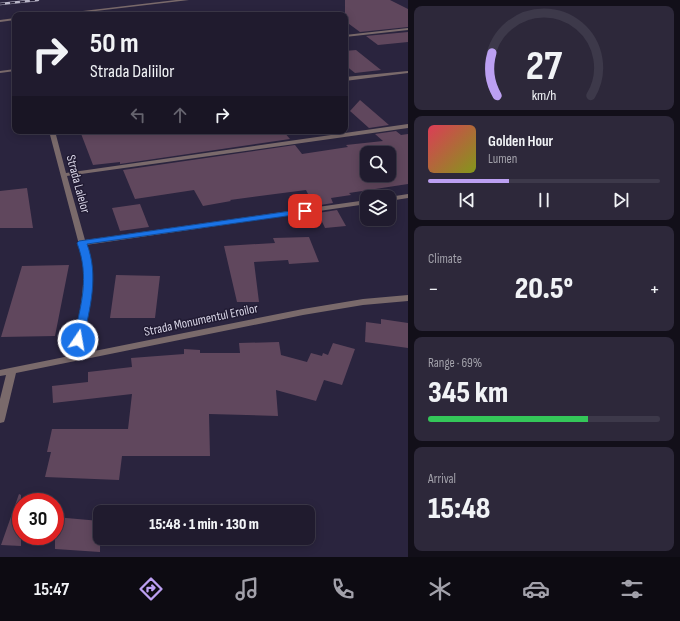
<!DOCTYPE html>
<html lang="en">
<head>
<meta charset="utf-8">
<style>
  body { margin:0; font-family:"Sofia Sans Condensed",sans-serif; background:#2d283a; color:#f1f3f6; height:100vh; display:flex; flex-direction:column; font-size:15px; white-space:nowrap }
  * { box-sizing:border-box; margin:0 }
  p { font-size:13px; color:#a2a1aa }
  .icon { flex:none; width:22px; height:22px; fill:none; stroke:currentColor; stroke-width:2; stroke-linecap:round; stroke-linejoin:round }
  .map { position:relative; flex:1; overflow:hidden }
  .drawer { display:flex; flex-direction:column; gap:6px; padding:6px; background:#120f19; width:272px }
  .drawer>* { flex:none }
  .guide { position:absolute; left:12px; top:12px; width:336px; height:122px; border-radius:8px; box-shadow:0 2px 10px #0003,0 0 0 1px #3d394a; background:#201b2e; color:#f1f3f6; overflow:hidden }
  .controls { position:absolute; left:360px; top:146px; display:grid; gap:8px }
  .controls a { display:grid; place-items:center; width:36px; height:36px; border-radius:8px; background:#201b2e; box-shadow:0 2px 10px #0003,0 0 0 1px #3d394a; font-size:20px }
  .speed { position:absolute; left:12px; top:493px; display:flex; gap:8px; font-size:20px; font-weight:700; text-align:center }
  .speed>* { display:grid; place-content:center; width:52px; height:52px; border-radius:50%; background:#201b2e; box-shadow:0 2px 10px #0003,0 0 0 1px #3d394a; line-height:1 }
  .speed .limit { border:6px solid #d22; background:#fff; color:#111 }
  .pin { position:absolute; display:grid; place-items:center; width:34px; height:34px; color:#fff; margin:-17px; border-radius:8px; box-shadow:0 2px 6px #0006 }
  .me { position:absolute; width:44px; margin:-22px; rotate:12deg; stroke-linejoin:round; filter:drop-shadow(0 0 3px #0008) }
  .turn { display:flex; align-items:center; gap:14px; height:84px; padding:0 12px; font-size:18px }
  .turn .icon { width:52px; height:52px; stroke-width:2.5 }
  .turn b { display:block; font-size:28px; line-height:34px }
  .lanes { display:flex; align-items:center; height:38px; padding:0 12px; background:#0003; justify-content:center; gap:20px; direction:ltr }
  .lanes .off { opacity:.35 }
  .big { font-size:30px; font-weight:800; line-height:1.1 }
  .drawer .card { flex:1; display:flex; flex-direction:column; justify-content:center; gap:6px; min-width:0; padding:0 14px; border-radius:8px; background:#2d283a }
  .drawer .dial { align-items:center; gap:0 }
  .dial svg { height:104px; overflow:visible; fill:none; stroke:#3d394a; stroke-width:7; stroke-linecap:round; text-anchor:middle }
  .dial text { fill:#f1f3f6; stroke:none }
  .song { display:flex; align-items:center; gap:12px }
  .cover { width:48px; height:48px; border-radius:6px; background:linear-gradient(135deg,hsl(350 70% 55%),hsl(70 70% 35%)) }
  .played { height:4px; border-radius:2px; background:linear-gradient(90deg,#bca0f2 35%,#3d394a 35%) }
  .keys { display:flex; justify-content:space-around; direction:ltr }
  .heat { display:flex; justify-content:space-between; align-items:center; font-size:22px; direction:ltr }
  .charge { height:6px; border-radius:3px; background:linear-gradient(90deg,#34c759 69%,#3d394a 0) }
  .trip { position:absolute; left:93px; top:505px; width:222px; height:40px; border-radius:8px; background:#201b2e; box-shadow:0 2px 10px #0003,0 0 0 1px #3d394a; font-weight:800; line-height:40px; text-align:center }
  .tabs { display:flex; height:64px; justify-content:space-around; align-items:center; background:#0d0b12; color:#a2a1aa }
  .tabs .icon { width:28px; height:28px }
  .tabs .current { color:#bca0f2 }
  .tabs b { font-size:18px; color:#f1f3f6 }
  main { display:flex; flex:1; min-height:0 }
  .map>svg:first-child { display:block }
  .building { fill:#60475d; fill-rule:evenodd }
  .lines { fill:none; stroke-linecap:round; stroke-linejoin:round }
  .minor { fill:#7a6a6b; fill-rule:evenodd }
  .rail-casing { stroke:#b9b6c8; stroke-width:2.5 }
  .rail { stroke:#211b33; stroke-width:1.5; stroke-dasharray:5; stroke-linecap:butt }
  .route { fill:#1a73e8; stroke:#114b97 }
  .labels { text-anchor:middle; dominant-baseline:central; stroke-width:3; stroke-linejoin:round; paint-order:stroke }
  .street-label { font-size:13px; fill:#d8d5e6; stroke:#211b33 }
</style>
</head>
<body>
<main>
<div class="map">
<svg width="408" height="557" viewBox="0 0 408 557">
  <rect width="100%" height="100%" fill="#2a243e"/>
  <path class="building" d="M345,0h45l18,9v18l-48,5 -15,-11z
    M408,32v10l-30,3 -12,-9z
    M356,50l25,20 -26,3 -10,-8v-14z
    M360,100l29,25 -20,3 -19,-17z
    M80,131h203l7,8 -170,25v-2l-27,3z
    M396,131l5,4 7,-1v50l-59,9 2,2 -20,3 2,5 -19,3 -8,-16 -76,10 1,1 -28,5 -9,-16 -59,9 -12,-29 172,-25 7,9 46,-7 -2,-2 37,-4 -8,-7zM367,153h22v22h-22z
    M27,188l6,40h-33v-37z
    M140,204l9,23 -29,4 -8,-23z
    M337,210l9,16 -21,2 -7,-15z
    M309,237l10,25 -30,2 -1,-4 -34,2 5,40h-22l-13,-56 51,-3 -2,-5z
    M69,265l-14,71 -54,1 21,-71z
    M116,275l44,1 -5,42h-45z
    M381,319l27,4v25l-43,-6 1,-20 15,2z
    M279,342l2,13 26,7 4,-9 11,3 1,-3 5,2 5,-12 22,6 -13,36 -18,-5 -8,21 -40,-11 2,26 -69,-2 1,42h-88l-3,24 -74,-3 6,-25h-4l5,-23h76l4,-35 -79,9 -1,-17 36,-4v-10l44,-5 -1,-9 53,-4v-5l16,1v3h40l-1,-10z
    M19,494l2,1v51l-20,-1z
    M55,517l45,4v31l-45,-3z"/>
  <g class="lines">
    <path class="minor" d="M176,0h13l-127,15h-13z
      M15,18v2l-15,2v-2z
      M408,28v2l-63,7v-2z
      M15,69v2l-15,2v-2z
      M408,71v2l-63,8v-4z
      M408,124v4l-341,48 18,64 282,-40v4l-281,41c10,33 4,63 -4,96l-1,2h-6l-1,-2c6,-29 12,-56 8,-85l-33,-125h6l11,42z
      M408,194v4l-19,3v-4z
      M408,295v6l-45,4 -60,10 -287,58 -11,46 -1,3 -4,1v-24l6,-24 -6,1v-6l303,-61 60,-10z"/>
    <defs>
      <path id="rail" d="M0,4l38,-4"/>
    </defs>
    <use href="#rail" class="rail-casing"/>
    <use href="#rail" class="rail"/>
  </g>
  <path class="route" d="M305,209l4,2 -1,2 -221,31c12,32 3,64 -4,96l-5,4 -5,-4c8,-34 17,-63 4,-97l2,-2z"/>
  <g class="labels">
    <g class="street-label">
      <text transform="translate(78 184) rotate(75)">Strada Lalelor</text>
      <text transform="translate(201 320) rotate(-12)">Strada Monumentul Eroilor</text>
    </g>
  </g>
</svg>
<div class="controls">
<a><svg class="icon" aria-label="search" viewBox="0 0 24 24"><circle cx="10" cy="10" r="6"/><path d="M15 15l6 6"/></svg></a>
<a><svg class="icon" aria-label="layers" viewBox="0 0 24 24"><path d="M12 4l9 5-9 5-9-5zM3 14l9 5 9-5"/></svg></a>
</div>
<div class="speed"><div class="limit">30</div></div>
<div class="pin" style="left:305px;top:211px;background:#d93025"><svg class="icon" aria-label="arrive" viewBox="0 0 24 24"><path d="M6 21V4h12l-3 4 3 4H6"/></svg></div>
<svg class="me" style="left:78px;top:340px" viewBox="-20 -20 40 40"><circle r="17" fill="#1a73e8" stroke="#fff" stroke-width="3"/><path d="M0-11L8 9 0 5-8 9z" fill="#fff"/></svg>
<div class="trip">15:48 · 1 min · 130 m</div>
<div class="guide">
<div class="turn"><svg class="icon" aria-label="right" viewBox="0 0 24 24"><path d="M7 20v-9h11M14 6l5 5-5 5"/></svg><div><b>50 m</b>Strada Daliilor</div></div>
<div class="lanes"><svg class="icon off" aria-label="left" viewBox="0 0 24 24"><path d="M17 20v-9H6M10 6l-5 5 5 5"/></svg><svg class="icon off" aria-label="ahead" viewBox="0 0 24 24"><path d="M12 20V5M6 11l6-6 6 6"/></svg><svg class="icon" aria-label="right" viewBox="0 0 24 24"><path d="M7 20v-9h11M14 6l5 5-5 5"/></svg></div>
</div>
</div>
<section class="drawer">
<div class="card dial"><svg viewBox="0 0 100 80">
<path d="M14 69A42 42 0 1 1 86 69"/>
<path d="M14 69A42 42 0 0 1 10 36" stroke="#bca0f2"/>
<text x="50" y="56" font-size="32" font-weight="700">27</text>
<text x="50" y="72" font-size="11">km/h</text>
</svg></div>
<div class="card">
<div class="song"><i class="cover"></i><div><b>Golden Hour</b><p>Lumen</p></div></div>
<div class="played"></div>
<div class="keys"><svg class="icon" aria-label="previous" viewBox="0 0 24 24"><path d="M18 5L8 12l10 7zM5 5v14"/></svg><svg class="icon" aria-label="pause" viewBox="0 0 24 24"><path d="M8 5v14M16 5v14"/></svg><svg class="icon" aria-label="next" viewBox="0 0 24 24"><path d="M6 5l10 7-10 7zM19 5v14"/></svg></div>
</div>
<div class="card"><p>Climate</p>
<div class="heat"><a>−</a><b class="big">20.5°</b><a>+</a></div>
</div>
<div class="card"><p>Range · 69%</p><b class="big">345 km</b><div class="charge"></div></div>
<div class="card"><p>Arrival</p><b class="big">15:48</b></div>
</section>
</main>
<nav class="tabs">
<b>15:47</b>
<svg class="icon current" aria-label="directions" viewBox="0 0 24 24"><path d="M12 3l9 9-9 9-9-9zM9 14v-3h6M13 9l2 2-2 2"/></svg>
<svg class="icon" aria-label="music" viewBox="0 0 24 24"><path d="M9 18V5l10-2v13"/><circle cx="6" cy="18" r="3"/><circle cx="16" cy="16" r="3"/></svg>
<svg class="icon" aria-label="phone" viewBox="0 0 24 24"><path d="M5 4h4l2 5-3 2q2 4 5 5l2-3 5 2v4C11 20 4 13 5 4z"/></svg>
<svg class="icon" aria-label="climate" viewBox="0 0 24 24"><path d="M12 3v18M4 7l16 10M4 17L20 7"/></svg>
<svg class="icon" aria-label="car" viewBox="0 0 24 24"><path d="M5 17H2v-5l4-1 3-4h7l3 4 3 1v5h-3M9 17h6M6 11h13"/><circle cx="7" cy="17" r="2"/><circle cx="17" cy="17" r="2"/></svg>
<svg class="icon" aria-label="filters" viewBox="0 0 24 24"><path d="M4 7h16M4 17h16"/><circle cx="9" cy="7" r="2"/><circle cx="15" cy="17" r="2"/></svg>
</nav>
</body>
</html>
